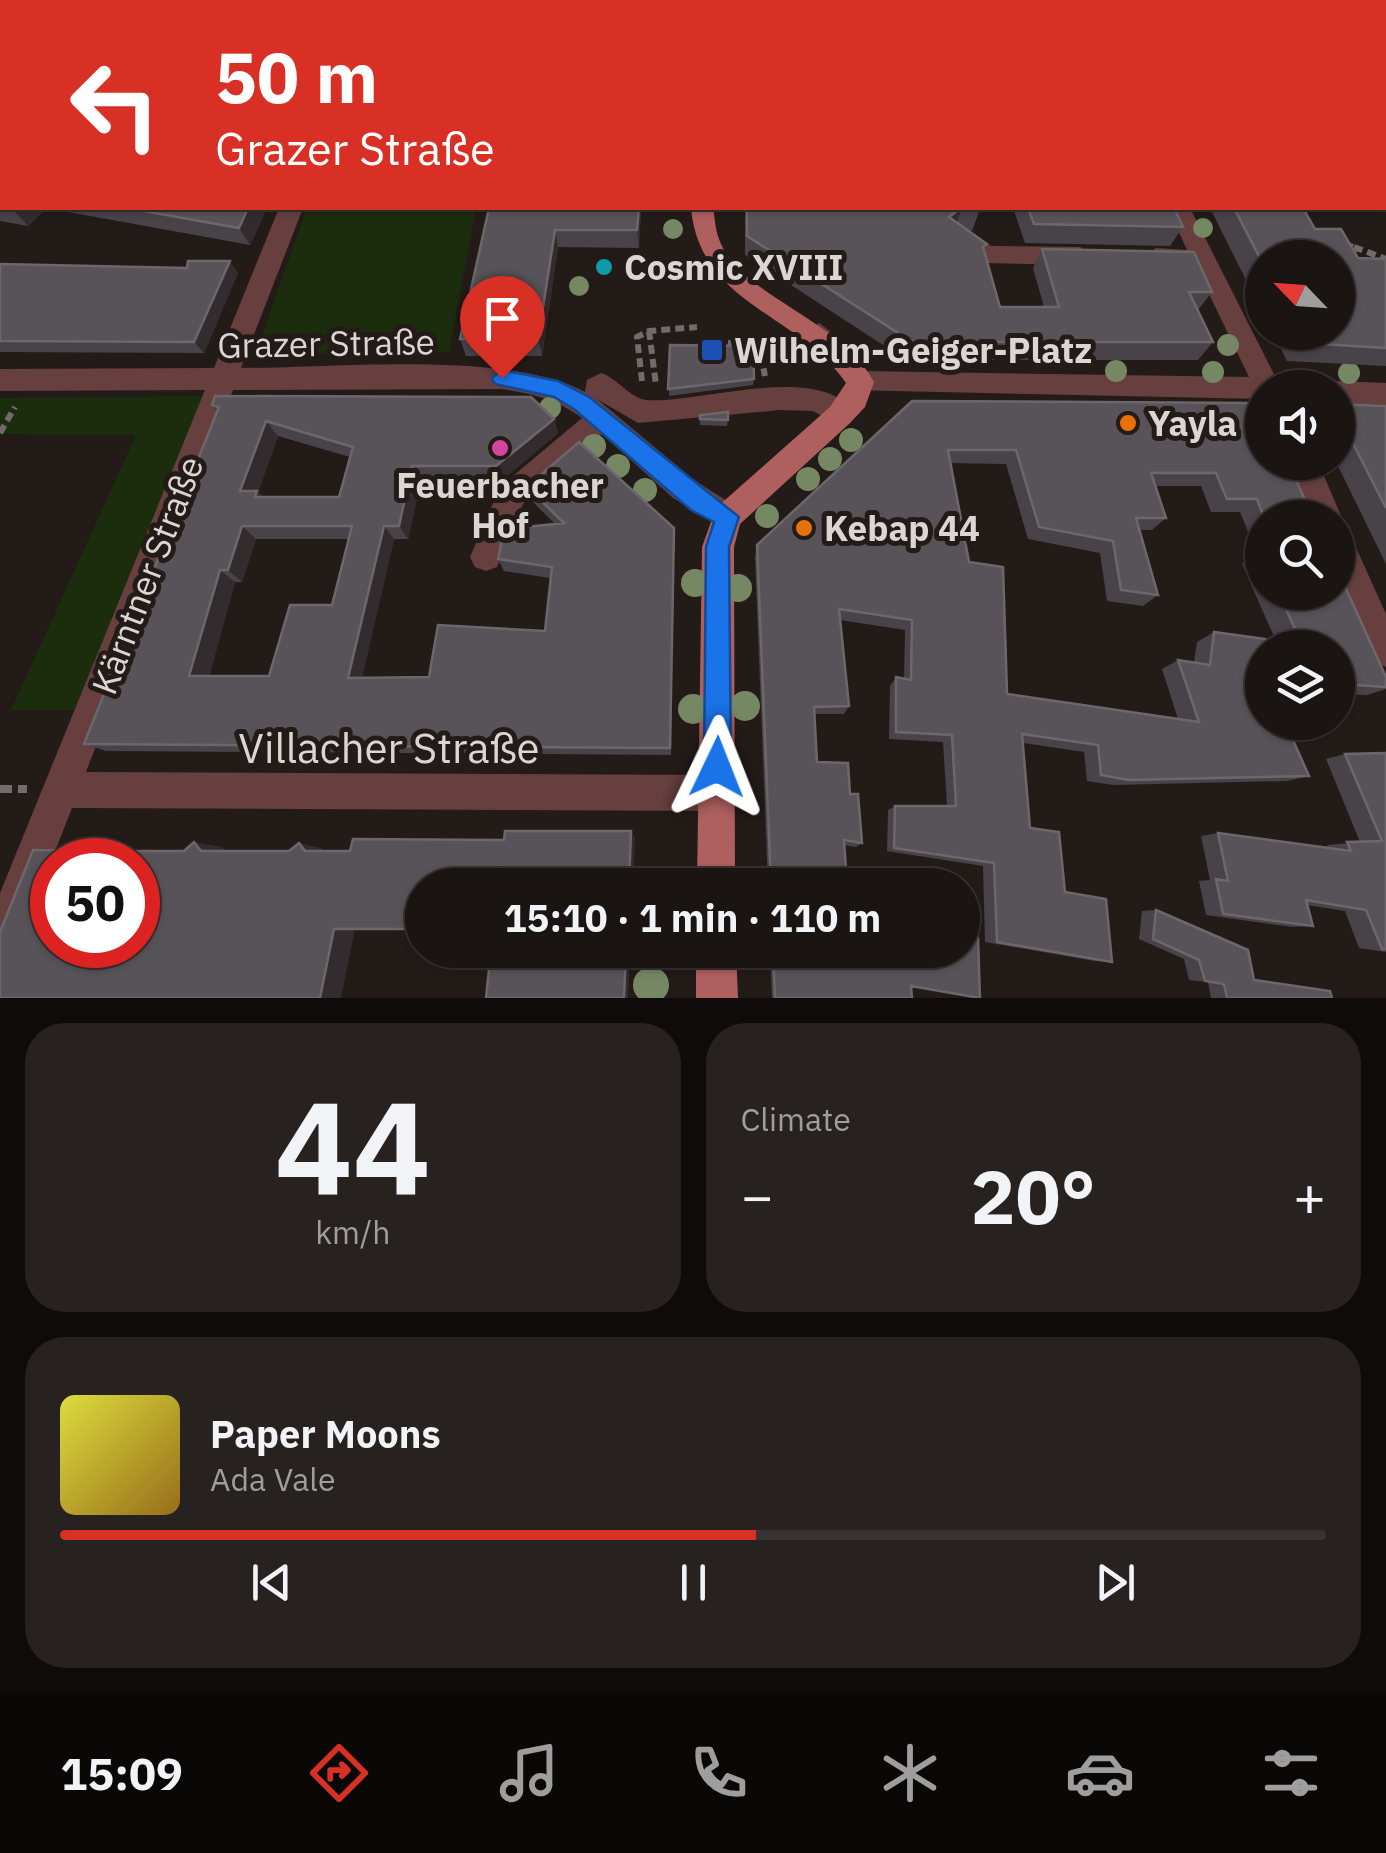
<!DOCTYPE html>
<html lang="en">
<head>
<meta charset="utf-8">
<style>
  body { margin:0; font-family:"IBM Plex Sans",sans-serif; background:#272120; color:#f1f3f6; height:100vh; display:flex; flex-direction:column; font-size:38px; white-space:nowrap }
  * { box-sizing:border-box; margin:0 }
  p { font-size:32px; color:#9f9e9f }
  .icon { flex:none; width:55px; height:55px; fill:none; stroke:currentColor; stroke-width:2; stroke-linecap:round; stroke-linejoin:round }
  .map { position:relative; height:998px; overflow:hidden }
  .panel { display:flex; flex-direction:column; gap:25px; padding:25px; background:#0e0b0a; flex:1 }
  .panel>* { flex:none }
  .hud { position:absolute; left:0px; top:0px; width:1388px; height:210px; box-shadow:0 2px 8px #0004,0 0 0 2px #383332; background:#d93025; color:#fff; overflow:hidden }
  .needle { width:65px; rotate:295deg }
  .buttons { position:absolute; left:1245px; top:240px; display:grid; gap:20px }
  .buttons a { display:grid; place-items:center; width:110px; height:110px; border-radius:50%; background:#1a1412; box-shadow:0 2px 8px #0004,0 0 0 2px #383332; font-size:50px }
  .speed { position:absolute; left:30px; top:838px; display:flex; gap:20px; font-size:50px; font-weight:700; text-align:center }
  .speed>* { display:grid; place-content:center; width:130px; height:130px; border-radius:50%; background:#1a1412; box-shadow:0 2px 8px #0004,0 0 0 2px #383332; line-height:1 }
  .speed .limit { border:15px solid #d22; background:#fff; color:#111 }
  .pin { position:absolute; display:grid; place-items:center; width:85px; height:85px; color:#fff; margin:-102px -42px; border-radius:50% 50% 50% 0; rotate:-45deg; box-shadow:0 0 10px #0007 }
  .pin .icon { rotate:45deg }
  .me { position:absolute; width:110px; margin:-55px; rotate:2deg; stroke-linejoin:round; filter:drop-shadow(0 0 8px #0008) }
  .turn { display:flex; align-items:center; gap:35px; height:210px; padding:0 50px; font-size:45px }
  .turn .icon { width:130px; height:130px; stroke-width:2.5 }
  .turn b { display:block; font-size:70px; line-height:85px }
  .big { font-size:75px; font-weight:800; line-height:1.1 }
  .panel .tile { flex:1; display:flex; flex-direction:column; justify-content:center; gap:15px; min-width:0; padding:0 35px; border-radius:40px; background:#272120 }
  .panel .dial { align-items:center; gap:0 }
  .dial b { font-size:130px; line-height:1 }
  .song { display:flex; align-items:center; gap:30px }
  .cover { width:120px; height:120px; border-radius:15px; background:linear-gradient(135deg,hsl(60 70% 55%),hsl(40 70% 35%)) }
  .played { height:10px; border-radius:5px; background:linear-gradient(90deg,#d93025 55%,#383332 55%) }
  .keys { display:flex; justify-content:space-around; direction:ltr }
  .heat { display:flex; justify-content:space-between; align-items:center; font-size:55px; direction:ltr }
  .panel .tiles { flex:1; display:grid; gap:25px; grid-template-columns:1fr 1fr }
  .tile:last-child { grid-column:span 2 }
  .trip { position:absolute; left:405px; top:868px; width:575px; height:100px; border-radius:50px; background:#1a1412; box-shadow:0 2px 8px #0004,0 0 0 2px #383332; font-weight:800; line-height:100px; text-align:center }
  .tabs { display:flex; height:160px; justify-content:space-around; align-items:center; background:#0a0807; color:#9f9e9f }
  .tabs .icon { width:70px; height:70px }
  .tabs .selected { color:#d93025 }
  .tabs b { font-size:45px; color:#f1f3f6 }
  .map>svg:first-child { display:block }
  .green { fill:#1c2d0e }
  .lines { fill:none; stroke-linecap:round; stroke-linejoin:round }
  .path-far2 { stroke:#736b69; stroke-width:5; stroke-dasharray:8 4; stroke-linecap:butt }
  .path-far1 { stroke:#736b69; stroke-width:6; stroke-dasharray:9 5; stroke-linecap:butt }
  .path { stroke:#736b69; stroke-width:8; stroke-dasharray:12 6; stroke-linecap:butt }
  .minor { fill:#673f3f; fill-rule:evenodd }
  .major { fill:#b05f5f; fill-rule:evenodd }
  .tree { fill:#768763 }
  .wall { fill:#484349; fill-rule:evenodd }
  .shaded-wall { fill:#332c2f }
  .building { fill:#585358; stroke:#6c676b; stroke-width:2.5; fill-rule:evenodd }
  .route { fill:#1a73e8; stroke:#114b97; stroke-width:2.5 }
  .culture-dot { fill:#0f9aa8; stroke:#231b18; stroke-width:4 }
  .transit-dot { fill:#1a4fb4; stroke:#231b18; stroke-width:4 }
  .food-dot { fill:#e8710a; stroke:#231b18; stroke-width:4 }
  .hotel-dot { fill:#d1479c; stroke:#231b18; stroke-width:4 }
  .labels { text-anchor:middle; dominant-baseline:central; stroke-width:10; stroke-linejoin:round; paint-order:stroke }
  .poi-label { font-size:35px; font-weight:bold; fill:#dbd5d3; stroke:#231b18; text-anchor:start }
  .street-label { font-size:35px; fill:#dbd5d3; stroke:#231b18 }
  .near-street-label { font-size:42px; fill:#dbd5d3; stroke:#231b18 }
</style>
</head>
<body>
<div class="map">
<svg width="1386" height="998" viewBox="0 0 1386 998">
  <rect width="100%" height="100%" fill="#231b18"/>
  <path class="green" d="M307,208h169l-27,144 -194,3z
    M205,396l-129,314h-65l125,-275 -136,-1v-36z"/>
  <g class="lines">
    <path class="path-far2" d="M1374,208h12
      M1346,243l12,7"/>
    <path class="path-far1" d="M1354,247l32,12
      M649,331l7,54
      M758,341l7,35
      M728,343l40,1 2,6
      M642,381l-5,-44 12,-6 48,-4
      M0,433l15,-26"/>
    <path class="path" d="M0,789h27"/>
    <path class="minor" d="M707,0h18v2h-18z
      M279,208h24l-62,160c90,0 269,-18 344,24l2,-12 14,-7c16,5 30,26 46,27 50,4 179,-40 207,15l-4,8 -10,3 -27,-15 -33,-1 -142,13 -41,-24 97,81 44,28 4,9 -4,9 -11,4 -54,-32 -71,-64 -79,70 -26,63 -11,4 -11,-4 -5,-10 30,-70 82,-69c-26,-19 -50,-24 -80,-29l-269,1 -147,382 629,3 13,5 5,13 -5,13 -13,5 -643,-3 -58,148 -14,6v-69l205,-503 -205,1v-22l214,-1z
      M1168,208h22l91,180h-19v11l-412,-9 -4,-8 4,-8 10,-3 389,6 -53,-110 -40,-1 -12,-9 12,-9 31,2z
      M958,228l33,18 89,1 12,9 -12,9 -94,-2 -36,-21 -4,-6z
      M819,323l13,10c-8,15 -25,29 -42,23l-4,-7z
      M1338,381l48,2v22l-48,-2v-15h-11z
      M1289,462h29l24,56 -4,9v-9h-26z
      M1338,528l11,4 37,82v53l-12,-5 -36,-85z"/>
    <path class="major" d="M651,0h19l1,2h-19z
      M691,208h22c2,9 2,21 6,31 20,57 121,79 155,143l-9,25 -15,16 -110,101 -6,23 1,338h-38l5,-338 14,-39 114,-101 16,-24c-48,-70 -146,-78 -155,-175z
      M696,950h40l2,48h-42z"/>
  </g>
  <g class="tree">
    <circle cx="1203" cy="228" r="10"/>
    <circle cx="673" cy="229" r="10"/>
    <circle cx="579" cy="286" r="10"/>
    <circle cx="1228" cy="345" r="11"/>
    <circle cx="1116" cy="371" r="11"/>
    <circle cx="1213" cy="372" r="11"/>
    <circle cx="1349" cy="373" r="11"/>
    <circle cx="550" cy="408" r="11"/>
    <circle cx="851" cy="440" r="12"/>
    <circle cx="594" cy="446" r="12"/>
    <circle cx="830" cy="459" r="12"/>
    <circle cx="618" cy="466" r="12"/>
    <circle cx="808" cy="479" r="12"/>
    <circle cx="645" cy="490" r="12"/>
    <circle cx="767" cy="516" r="12"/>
    <circle cx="695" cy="583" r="14"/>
    <circle cx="738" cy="588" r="14"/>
    <circle cx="745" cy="706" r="15"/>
    <circle cx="693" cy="709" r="15"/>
    <circle cx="651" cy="985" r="18"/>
  </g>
  <path class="wall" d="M0,0l472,1 -470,1v206h265l-17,37 -204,-37 -18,18 -28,-5z
    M993,0h393v197l-1,-195h-393z
    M489,208h152l-2,40 -81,-1 -16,109h-76l-6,-17z
    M745,208h233l1,4 -7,19 -6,-2 21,15 -3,6 16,57h44l-11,-39 9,-19 170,43 -14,18 15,32 -15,18h-292l-161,-105z
    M1013,208h161l9,19 -13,19 -145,-3z
    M1210,208h93l12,21 43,29 28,1v107l-99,-5 -14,-29h65l-76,-74v54z
    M0,264l238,9 -34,80 -204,-1z
    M670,345l84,34 -1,6 -84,11z
    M912,401l344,2 57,115h-51v74h76l48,85v12l-19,6 -29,-1v-46h-76v74l47,54 -22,5 -174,4 -26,-4 -3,-29 -61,-9 7,85 35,64 47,70 -17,-1 -110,-19 -2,-76 -96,-15 1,-41 7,-4h52l-4,-64 -54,-3 1,-53 6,-9 8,2 1,-49 -65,-10 9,86 -5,8h-29l2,48 33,32 12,49 -6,4 -12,-2 3,40h-79l-13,-328 2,-12zM950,463l56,1 22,75 72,14 7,48 36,5 15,-11 -18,-65h12l14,-12 -11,-32h46l10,26h29l17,42 -15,10 34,77 -62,-9 -17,10 -3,20 -16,-2 -16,9 16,50 -171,-25 -38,-132z
    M1338,404l48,2v158l-50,-102h2z
    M212,405l342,14 4,14 -56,47h-81l-13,59h-14l-32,138h67l116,-46 5,-53 -46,-7 -6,-12 57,-35 -23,-23 -5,-14 147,41 -3,227 -565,-4 -22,-7 133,-333zM278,436l72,21 -11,40h-76l-5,-5zM256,539h93l-17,66 -63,71h-60l26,-94h7z
    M700,415l28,5 -1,6 -27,-1z
    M1386,753v199l-27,-4 -14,-37 -38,-6 6,21 -21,1 -86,-12 -7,-34 11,-1 -9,-44 17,-3 110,15 -1,-3 33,-3 -34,-83 19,-5z
    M1156,910l98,70 78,18h-121l-3,-16 -19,-2 -5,-21 -45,-20 3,-28z
    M770,950h192l-51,36 1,12h-140z"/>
  <path class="shaded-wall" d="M13,208h33l-18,18 -16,-17z
    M248,208h19l-17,37 -11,-17z
    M639,208h2l-2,40 -2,-18z
    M961,208h1l-6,17 -7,-8z
    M555,230l3,17 -16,109 -4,-16z
    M230,261l8,12 -34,80 -10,-11z
    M554,419l4,14 -56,47 -6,-14z
    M266,421l12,15 -20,56 12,13 -30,-14z
    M412,466l9,14 -13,59 -9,-13z
    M242,526l14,13 -14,43 -14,-12z
    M384,526l10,13 -34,148 -12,-9z
    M220,570l15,12 -28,103 -18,-9z
    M631,831l4,6 -2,48h-4z
    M91,841l33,5 5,9 -33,-4z
    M194,842l28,5 6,8 -27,-4z
    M299,843l22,5 5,8 -21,-5z
    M501,867l11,4 -15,14h-15z
    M334,929h21l-14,69h-21z
    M626,950h4l-2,48h-4z"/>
  <path class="building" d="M0,0h638l1,2h-637v205h-2z
    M746,0h101v2h-101z
    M995,0h391v170l-1,-168h-389z
    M127,208h121l-9,20z
    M489,208h150l-2,22h-82l-17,110 -78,-1z
    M747,208h214l-12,9 38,27 -4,3 17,60h59l-17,-58 152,3 18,40h-23l24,50h-301l-165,-106z
    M1028,208h146l9,19 -149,-3z
    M1234,208h69l12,21h26l17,29 28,1v89l-81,-5 -6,-11h39v-74h-76v4z
    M188,261h42l-36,81 -194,-1v-77l187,4z
    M670,345l83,1 1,33 -86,10z
    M215,396l316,1 23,22 -58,47h-84l-13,60h-15l-36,152 81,-1 9,-52 107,6 7,-64 -54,-8 4,-20 4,-10 58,-6 -37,-36 52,-45 95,86 -4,220 -586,-4 135,-337 -7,-2zM266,421l87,26 -14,50h-84l2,-6h-17zM242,526h110l-20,79h-42l-21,71h-80l31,-106h8z
    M912,401l344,2 6,5v54h26l25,56h-49l-7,-19h-30l-11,-26h-65l15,45h-30l22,77 -37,-5 -8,-49 -74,-14 -23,-77h-68l21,112 34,5 4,127 192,28 -21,-62 32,5 4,-33 88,12 -24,-52h60v-21l48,106v10l-48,-3v-36h-76v74h23l24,54 -180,4 -28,-5 -3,-30 -76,-11 8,94 29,4 6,60 41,7 6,63 -115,-20 -3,-79 -100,-15 1,-42h61l-4,-71 -56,-3v-55l15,3 1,-60 -73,-11 10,97 -35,1 3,55 31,1 2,31h8l4,49 -18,-3 3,45h-76l-14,-340z
    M1338,404l48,2v102l-48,-94z
    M728,412v8l-28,-1v-4z
    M1386,753v196h-4l-16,-39 -60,-10 7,26 -90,-12 -7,-35 12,2 -10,-48 133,18 -4,-9 35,-1 -37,-87z
    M505,831h126l-2,54h-130l2,-18 -19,18h-60v44h-88l-14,69h-320v-66l33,-82 47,1 11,-10 5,10h88l10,-9 7,9h88l10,-8 6,8h45l3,-12 151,1zM52,860h86v85h-86z
    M1156,910l92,40 6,30 76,11 2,7h-105l-3,-14 -19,-3 -6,-21 -46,-21z
    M962,936l16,2 2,60 -69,-12 1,12h-137l-2,-48h189z
    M491,950h135l-2,48h-138z"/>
  <path class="route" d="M502,370l56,11 31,16 150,120 -10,30 2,220 -4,9 -10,4 -9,-4 -4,-9 2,-220 8,-25 -23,-12 -117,-101 -20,-12 -59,-13 -3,-6z"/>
  <circle class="culture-dot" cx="604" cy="267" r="10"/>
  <rect class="transit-dot" x="700" y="338" width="24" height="24" rx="5"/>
  <g class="food-dot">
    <circle cx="1128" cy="423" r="10"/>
    <circle cx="804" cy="528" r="10"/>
  </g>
  <circle class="hotel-dot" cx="500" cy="448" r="10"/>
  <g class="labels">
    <g class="poi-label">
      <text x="624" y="267">Cosmic XVIII</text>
      <text x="734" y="350">Wilhelm-Geiger-Platz</text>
      <text x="1148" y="423">Yayla</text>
      <text x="500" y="485" text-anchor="middle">Feuerbacher<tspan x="500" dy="40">Hof</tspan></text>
      <text x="824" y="528">Kebap 44</text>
    </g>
    <g class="street-label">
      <text transform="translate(326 343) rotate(-1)">Grazer Straße</text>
      <text transform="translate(147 575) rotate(-69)">Kärntner Straße</text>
    </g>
    <g class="near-street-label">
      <text x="389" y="747">Villacher Straße</text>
    </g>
  </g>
</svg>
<div class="buttons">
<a><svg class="needle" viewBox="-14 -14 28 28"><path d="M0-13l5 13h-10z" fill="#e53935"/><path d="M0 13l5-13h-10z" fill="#9f9e9f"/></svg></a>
<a><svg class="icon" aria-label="sound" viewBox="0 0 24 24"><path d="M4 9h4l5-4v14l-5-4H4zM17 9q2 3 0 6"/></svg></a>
<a><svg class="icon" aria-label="search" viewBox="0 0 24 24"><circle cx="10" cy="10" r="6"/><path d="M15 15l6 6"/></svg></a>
<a><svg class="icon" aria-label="layers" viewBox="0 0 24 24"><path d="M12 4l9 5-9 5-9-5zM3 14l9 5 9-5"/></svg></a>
</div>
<div class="speed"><div class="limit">50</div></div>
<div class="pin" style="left:502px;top:378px;background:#d93025"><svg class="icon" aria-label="arrive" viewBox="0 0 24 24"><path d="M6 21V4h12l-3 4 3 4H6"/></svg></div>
<svg class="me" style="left:717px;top:767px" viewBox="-20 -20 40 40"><path d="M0-17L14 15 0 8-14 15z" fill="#1a73e8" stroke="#fff" stroke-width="4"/></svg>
<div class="trip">15:10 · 1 min · 110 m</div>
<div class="hud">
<div class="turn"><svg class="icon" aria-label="left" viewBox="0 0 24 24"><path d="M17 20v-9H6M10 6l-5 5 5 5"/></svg><div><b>50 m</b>Grazer Straße</div></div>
</div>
</div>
<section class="panel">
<div class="tiles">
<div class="tile dial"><b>44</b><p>km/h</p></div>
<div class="tile"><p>Climate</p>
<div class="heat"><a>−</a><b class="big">20°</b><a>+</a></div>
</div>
<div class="tile">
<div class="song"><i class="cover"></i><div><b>Paper Moons</b><p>Ada Vale</p></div></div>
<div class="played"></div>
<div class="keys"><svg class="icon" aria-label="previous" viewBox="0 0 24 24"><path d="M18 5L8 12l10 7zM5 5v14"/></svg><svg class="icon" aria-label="pause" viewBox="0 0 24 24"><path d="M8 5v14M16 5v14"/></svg><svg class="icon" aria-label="next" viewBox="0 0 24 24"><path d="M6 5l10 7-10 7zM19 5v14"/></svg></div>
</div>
</div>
</section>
<nav class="tabs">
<b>15:09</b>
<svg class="icon selected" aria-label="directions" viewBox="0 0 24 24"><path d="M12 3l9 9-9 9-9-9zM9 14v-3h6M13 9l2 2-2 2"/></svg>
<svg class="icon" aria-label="music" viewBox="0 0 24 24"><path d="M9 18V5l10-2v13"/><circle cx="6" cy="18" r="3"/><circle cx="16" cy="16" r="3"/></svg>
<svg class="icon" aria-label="phone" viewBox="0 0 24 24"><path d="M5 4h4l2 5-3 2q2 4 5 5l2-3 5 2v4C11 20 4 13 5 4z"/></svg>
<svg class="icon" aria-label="climate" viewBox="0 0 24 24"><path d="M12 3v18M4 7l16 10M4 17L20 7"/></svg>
<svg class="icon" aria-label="car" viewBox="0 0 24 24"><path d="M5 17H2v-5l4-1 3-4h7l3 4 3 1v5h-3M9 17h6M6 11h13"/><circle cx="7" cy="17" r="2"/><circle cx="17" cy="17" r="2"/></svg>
<svg class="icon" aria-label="filters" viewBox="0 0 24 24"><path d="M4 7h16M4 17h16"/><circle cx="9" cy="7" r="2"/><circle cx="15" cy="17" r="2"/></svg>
</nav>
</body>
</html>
